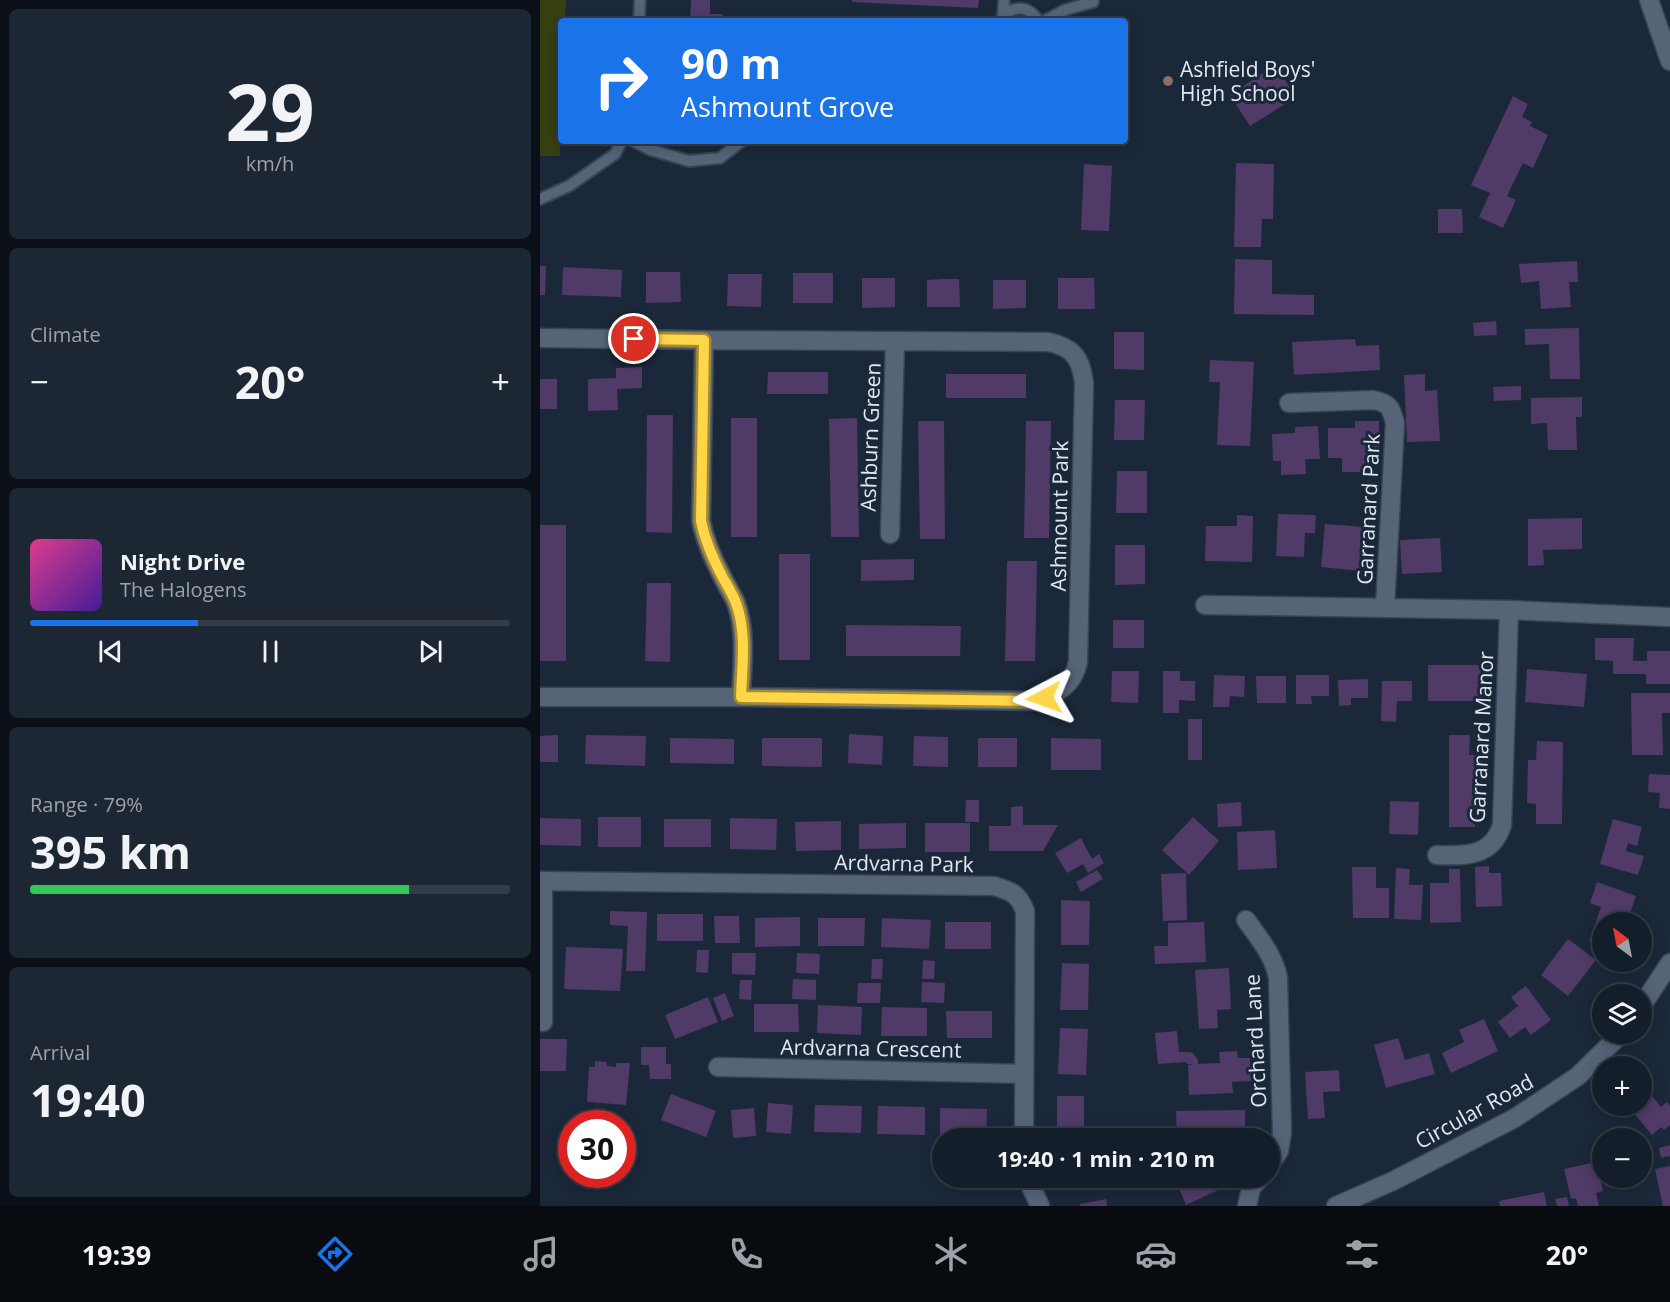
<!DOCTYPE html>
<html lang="en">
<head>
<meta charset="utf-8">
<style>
  body { margin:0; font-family:"Open Sans",sans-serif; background:#1d2733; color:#f1f3f6; height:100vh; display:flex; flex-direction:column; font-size:22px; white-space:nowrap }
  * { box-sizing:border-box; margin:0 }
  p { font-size:20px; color:#9da2a9 }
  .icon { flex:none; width:33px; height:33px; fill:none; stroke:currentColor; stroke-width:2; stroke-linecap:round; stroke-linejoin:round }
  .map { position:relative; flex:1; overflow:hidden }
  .details { display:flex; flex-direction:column; gap:9px; padding:9px; background:#0b1018; width:540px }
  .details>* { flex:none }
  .banner { position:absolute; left:18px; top:18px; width:570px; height:126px; border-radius:6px; box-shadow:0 3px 15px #0003,0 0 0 2px #333c47; background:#1a73e8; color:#fff; overflow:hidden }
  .needle { width:39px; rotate:328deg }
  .buttons { position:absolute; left:1052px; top:912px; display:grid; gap:12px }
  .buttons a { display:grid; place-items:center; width:60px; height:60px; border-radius:50%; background:#141e2b; box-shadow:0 3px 15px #0003,0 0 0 2px #333c47; font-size:30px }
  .speed { position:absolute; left:18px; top:1110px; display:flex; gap:12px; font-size:30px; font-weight:700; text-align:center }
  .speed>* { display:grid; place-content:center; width:78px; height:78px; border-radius:50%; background:#141e2b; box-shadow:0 3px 15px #0003,0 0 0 2px #333c47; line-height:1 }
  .speed .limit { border:9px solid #d22; background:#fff; color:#111 }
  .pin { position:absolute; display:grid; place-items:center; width:51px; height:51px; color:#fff; margin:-26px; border:3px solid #fff; border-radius:50%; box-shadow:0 2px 6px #0007 }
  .me { position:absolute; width:66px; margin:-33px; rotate:266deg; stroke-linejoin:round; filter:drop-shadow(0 0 4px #0008) }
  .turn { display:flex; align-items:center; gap:21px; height:126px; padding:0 24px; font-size:27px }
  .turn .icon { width:78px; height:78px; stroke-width:2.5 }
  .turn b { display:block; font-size:42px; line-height:51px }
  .big { font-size:45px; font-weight:700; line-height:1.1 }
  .details .card { flex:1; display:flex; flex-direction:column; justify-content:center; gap:9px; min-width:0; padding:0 21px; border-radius:9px; background:#1d2733 }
  .details .dial { align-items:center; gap:0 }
  .dial b { font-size:78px; line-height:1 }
  .song { display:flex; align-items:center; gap:18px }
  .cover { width:72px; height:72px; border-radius:9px; background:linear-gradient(135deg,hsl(330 70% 55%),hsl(260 70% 35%)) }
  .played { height:6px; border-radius:3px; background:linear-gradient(90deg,#1a73e8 35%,#333c47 35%) }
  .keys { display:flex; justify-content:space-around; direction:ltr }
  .heat { display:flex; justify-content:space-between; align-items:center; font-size:33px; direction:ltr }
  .charge { height:9px; border-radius:4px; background:linear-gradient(90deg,#34c759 79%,#333c47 0) }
  .trip { position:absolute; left:392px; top:1128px; width:348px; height:60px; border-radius:30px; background:#141e2b; box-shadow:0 3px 15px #0003,0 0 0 2px #333c47; font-weight:700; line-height:60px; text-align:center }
  .menu { display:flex; height:96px; justify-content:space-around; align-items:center; background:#080c11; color:#9da2a9 }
  .menu .icon { width:42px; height:42px }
  .menu .current { color:#1a73e8 }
  .menu b { font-size:27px; color:#f1f3f6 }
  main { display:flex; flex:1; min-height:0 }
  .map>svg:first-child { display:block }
  .green { fill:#364010 }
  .building { fill:#503a68 }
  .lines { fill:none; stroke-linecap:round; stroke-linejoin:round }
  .service-casing { stroke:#394453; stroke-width:14 }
  .minor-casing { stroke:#394453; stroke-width:21 }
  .service { stroke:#566478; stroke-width:10 }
  .minor { stroke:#566478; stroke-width:18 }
  .route-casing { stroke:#a68a30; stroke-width:15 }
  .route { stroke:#ffd54a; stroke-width:10 }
  .education-dot { fill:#8d6e63; stroke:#1b2839; stroke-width:2 }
  .labels { text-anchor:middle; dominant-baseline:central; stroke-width:6; stroke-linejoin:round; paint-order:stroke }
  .poi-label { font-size:21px; fill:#dfe8f3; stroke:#1b2839; text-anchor:start }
  .street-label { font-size:21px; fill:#dfe8f3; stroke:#1b2839 }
</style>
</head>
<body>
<main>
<section class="details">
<div class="card dial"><b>29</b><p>km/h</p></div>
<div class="card"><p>Climate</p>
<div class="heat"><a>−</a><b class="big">20°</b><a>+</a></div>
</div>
<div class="card">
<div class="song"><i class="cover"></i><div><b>Night Drive</b><p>The Halogens</p></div></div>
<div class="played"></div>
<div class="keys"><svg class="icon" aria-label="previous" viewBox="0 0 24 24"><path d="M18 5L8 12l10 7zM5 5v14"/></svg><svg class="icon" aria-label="pause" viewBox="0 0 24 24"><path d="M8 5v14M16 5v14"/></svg><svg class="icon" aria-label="next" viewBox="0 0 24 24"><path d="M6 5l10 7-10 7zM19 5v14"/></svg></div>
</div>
<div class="card"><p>Range · 79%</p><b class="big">395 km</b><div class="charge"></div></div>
<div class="card"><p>Arrival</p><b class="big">19:40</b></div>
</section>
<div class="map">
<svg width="1130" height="1206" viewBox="0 0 1130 1206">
  <rect width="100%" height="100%" fill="#1b2839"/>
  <path class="green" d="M0,0h26l-1,21h-4l-1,135h-20z"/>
  <path class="building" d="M151,0h19v14h13v7h-33z
    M312,0h127l-1,8 -126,-6z
    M735,65l21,32 -46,29 -20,-31z
    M973,96l15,8 -6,13 10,5 -2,4 18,9 -15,33 -10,-5 -16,33 9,4 -13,28 -24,-11 11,-24 -19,-8z
    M696,163l38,1 -1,55h-11l-1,28h-27z
    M544,164l28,2 -3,65 -28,-1z
    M898,209h24l1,24h-25z
    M695,259l37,1v34l42,1v20l-80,-1z
    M1037,261l1,21h-9l2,25 -30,2 -2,-28 -18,2 -2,-19z
    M0,266h6l-1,29h-5z
    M23,267l59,3 -1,27 -59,-2z
    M106,272h34l1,30 -35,1z
    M253,273h40v30h-40z
    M188,274h34l-1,33 -34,-1z
    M322,278h33v29l-33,1z
    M518,278h36l1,31h-37z
    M403,279h16l1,28h-33v-27z
    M453,280h33v28l-33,1z
    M956,321l1,14 -23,1 -1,-13z
    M1039,328l1,51h-30l-1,-35 -24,1v-16z
    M574,332h30v38l-30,-1z
    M815,339l1,7 23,-1 1,25 -86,5 -2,-33z
    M670,360l44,2 -4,84 -33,-1 3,-63h-11z
    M102,367v21l-25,1 1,21 -30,1v-32l28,-1v-10z
    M228,372h60v22h-61z
    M406,374h80v24h-80z
    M885,374v17l12,-1 3,51 -33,1 -3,-67z
    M0,379h17v30h-17z
    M981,386v14l-27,1 -1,-14z
    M1042,397v20h-6l1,33h-29l-1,-27 -16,1v-26z
    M575,400h30l-1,40h-30z
    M107,415h26l-1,118 -26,-1z
    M191,418h26v119h-26z
    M317,418l2,119h-28l-2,-118z
    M378,421h26l1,118h-25z
    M486,421h25l-2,117h-25z
    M815,421h24v37h-13v14h-24v-14h-14v-30h27z
    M778,426l2,33h-15l1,15 -25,1v-14h-8l-1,-27 23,-1v-6z
    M577,471h30v42h-31z
    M738,514l38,1 -1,18h-10l-1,24 -28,-1z
    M697,515l16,1 -1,46 -47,-1 1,-35h31z
    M1042,518v31l-39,1 1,15 -16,1v-47z
    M785,524l40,3 -4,44 -40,-4z
    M0,525h26v136h-26z
    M900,538l2,34 -40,2 -2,-34z
    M575,545h30v39l-30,1z
    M239,554h31v106h-31z
    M374,559v21l-53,1v-21z
    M467,561h30l-2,100h-30z
    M107,583h24l-1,79 -25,-1z
    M573,620h31v28h-31z
    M306,625l115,1 -1,30h-114z
    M1055,638h39l-1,23h14v-10h23v33h-24v-10h-33v-13l-18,-1z
    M888,665h61v36h-61z
    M987,669l60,5 -3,33 -59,-5z
    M572,671h27l-1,32 -27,-1z
    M623,671h17v10h15v20l-16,-1v13h-16z
    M674,675l31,1 -1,21 -14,-1 -1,11h-16z
    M756,675h33v21h-18l1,8h-16z
    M716,676h30v27h-29z
    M828,679v19h-17v7l-12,1 -1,-26z
    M842,681h30v20h-15l-1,21 -15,-1z
    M1091,693h39v20h-8l1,42h-31z
    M648,719h14v41h-14z
    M309,734l34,2 -1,29 -34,-2z
    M18,735v27h-18v-26z
    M46,735l60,1 -1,30 -60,-2z
    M909,735h21l-1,20h6v72h-26z
    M374,736l34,1v30l-35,-1z
    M130,738l64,1v25l-64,-1z
    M222,738h60v29l-60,-1z
    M438,738h39v29h-39z
    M511,738l50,1v31h-50z
    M997,741l26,1 -1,82h-26v-20l-9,-1 1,-43h8z
    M1109,774l21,1v34l-11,-1 1,-15 -12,-1z
    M426,800h13v22h-14z
    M850,801l29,1 -1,33 -29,-1z
    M701,802l1,24 -24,1 -1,-23z
    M483,806v19h35l-15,26h-54v-25h22v-19z
    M58,817h43v30h-43z
    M653,817l26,24 -30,34 -27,-25z
    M0,818l41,1v27l-41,-1z
    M190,818l47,1 -1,31 -46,-1z
    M124,819h47v28h-47z
    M1073,819l29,8 -5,19 -9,-3 -2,8 18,5 -6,19 -38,-11z
    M301,821v29l-45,1 -1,-29z
    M366,823v25l-47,1v-25z
    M385,823h45v29h-45z
    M735,830l2,38 -39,2 -1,-38z
    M541,838l11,21 7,-5 5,9 -16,10 -5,-9 -16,9 -12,-20z
    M949,866v7h12l1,33 -26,1 -1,-40z
    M812,867h24v21h13v30h-36z
    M856,868l14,1 -1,16h14l-2,35 -27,-1z
    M909,869h11l1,53 -31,1v-40h19z
    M557,870l6,9 -22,13 -5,-10z
    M646,873l1,47 -24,1 -2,-47z
    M1057,882l39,14 -9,26h-25v25l-13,-5 12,-35 -11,-4z
    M521,900l29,1 -1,44h-28z
    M70,911l37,1 -2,59h-19l2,-45 -18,-1z
    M117,914h46v27h-46z
    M174,916h25l1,27h-25z
    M260,917v29l-45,1v-29z
    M278,918h47l-1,28h-46z
    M342,918l49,2 -2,29 -48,-2z
    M405,922h46v27h-46z
    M664,922l2,40 -51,2 -1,-18h14v-23z
    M1028,939l28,21 -28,36 -27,-21z
    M26,947l57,2 -3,42 -56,-2z
    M157,950h12l-1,23 -12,-1z
    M192,953h24l-1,22 -23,-1z
    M257,953l23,1 -1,20 -23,-1z
    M332,959h11l-1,20h-11z
    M383,960l12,1 -1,18h-12z
    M522,963l27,1 -1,46h-28z
    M689,968l2,41 -14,1 1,18 -19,1 -4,-59z
    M253,979l23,1v20l-24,-1z
    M200,980h12l-1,20 -12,-1z
    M382,982l23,1 -1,20 -23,-1z
    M318,983h23l-1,20h-23z
    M986,986l25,34 -20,15 -6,-8 -15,11 -12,-16 20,-16 -7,-9z
    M185,993l9,23 -12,5 -9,-23z
    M168,997l10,25 -43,17 -10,-24z
    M214,1004h44l1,28h-45z
    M278,1005l44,2 -1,28 -44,-2z
    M342,1007l45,1v28h-46z
    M406,1011h46v27h-45z
    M944,1019l14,32 -47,22 -9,-20 22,-11 -5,-12z
    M520,1028l28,1 -2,46 -28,-1z
    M637,1031l2,21h10l4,1 5,7v4l22,-1 -1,-11 18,-1 1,7h12l1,23 -19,1 1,11 -44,2 -1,-30 7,-1h-7l-3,-2 -27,2 -3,-31z
    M858,1038l7,22 24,-7 6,21 -49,14 -12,-43z
    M0,1039h27l-1,32h-26z
    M101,1047h25v17h5v15h-21l-1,-14h-8z
    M55,1061l12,1v4l9,1v-4h14l-4,42 -39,-3 2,-35h6z
    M799,1070l1,21 -17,1 2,26 -17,1 -3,-47z
    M1101,1071l13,16 -6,4 13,16 6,-5 3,4v19l-6,5 -3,-3 -9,8 -23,-28 -2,2 -3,-3h17z
    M131,1094l45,17 -10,26 -45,-17z
    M517,1096h27v42h-27z
    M228,1103l25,2 -2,29 -25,-2z
    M275,1105l47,1 -1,27 -47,-1z
    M338,1106l47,1v28l-48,-1z
    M214,1108l2,28 -23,2 -2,-28z
    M400,1108l47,1 -1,28 -46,-2z
    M705,1110v28h-43v-6h-4v6h-21l-1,-27z
    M1130,1145v11l-9,2 -2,-10z
    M1056,1162l7,29 -7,2 3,13h-21l-2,-8 -5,1 -7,-30z
    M1130,1166v40h-7l-8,-37z
    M529,1178h17l-1,7h-16z
    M642,1178h41l4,8 -41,19 -9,-22 6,-3z
    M1004,1192l3,14h-47l-1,-5z
    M1027,1197l2,9h-12l-2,-7z
    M566,1199l1,7h-27v-2z"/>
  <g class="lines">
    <defs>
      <path id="service" d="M463,15l1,-15
        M99,21l1,-21
        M460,21c9,-16 29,-17 38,0
        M504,21l21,-11 28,-8
        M93,141l18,9 38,11 31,-3 22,-17
        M0,199l29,-13 46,-32 7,-13"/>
      <path id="minor" d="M1109,0l21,61
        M0,338l164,2 344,2c25,5 33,16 36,41l-6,278c-4,24 -22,34 -44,40l-293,-4h-201
        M164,340l-3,181c4,20 13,40 22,57 4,9 10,17 13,25 11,30 6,63 5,94
        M749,403l84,-3c16,3 18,7 22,23l-10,185
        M350,534l5,-193
        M665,605l304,5 161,7
        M897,855c28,1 55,2 65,-30l7,-215
        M0,881l454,5c17,5 24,7 31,25l-1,227
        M706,920c13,18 28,36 32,58l4,154 -3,19 -10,14
        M1101,1007l29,-44
        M3,1022v-141
        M178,1067l306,7
        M487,1178l13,28
        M707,1206l4,-18 9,-10
        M796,1206l57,-25 122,-63 63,-42 43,-42"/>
    </defs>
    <use href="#service" class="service-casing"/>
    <use href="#minor" class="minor-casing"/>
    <use href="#service" class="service"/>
    <use href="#minor" class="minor"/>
  </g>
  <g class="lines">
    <defs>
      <path id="route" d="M94,339l70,1 -3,181c4,20 13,40 22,57 5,9 10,17 13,25 11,30 6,63 5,94l293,4 10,-3"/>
    </defs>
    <use href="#route" class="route-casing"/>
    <use href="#route" class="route"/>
  </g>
  <circle class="education-dot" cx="628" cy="81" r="6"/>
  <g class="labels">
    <g class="poi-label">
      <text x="640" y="69">Ashfield Boys'<tspan x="640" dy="24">High School</tspan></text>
    </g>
    <g class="street-label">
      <text transform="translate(330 437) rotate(-88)">Ashburn Green</text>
      <text transform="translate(828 509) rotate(-87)">Garranard Park</text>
      <text transform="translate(519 516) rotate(-89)">Ashmount Park</text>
      <text transform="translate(941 737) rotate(-87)">Garranard Manor</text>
      <text transform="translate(364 863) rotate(1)">Ardvarna Park</text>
      <text transform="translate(715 1041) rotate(-93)">Orchard Lane</text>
      <text transform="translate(331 1048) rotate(1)">Ardvarna Crescent</text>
      <text transform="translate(934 1111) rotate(-29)">Circular Road</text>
    </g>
  </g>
</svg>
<div class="buttons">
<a><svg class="needle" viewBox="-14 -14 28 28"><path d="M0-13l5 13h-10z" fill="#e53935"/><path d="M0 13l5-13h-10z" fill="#9da2a9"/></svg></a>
<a><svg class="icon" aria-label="layers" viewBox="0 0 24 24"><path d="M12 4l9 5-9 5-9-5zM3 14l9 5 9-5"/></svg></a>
<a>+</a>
<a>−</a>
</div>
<div class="speed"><div class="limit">30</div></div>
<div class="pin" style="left:94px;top:339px;background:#d93025"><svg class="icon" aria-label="arrive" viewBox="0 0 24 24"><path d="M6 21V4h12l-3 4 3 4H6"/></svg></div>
<svg class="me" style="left:504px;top:698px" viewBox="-20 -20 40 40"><path d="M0-17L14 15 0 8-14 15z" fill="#ffd54a" stroke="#fff" stroke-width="4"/></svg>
<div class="trip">19:40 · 1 min · 210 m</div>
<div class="banner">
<div class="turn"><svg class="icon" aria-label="right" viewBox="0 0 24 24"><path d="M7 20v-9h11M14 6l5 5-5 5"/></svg><div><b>90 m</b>Ashmount Grove</div></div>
</div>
</div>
</main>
<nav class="menu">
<b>19:39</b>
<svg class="icon current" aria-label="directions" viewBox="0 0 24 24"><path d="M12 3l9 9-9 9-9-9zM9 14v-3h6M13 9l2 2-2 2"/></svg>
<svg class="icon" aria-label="music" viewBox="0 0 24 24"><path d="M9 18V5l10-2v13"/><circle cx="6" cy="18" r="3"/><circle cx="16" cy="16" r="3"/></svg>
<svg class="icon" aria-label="phone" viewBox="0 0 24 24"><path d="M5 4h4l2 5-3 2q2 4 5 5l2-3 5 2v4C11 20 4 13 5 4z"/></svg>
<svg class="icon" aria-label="climate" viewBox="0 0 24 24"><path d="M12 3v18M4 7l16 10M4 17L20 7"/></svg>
<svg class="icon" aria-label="car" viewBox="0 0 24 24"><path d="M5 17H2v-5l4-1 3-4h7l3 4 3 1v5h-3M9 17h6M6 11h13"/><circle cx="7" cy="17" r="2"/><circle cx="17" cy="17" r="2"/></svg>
<svg class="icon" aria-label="filters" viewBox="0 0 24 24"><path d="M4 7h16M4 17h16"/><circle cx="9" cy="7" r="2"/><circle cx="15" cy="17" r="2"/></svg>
<b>20°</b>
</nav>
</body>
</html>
